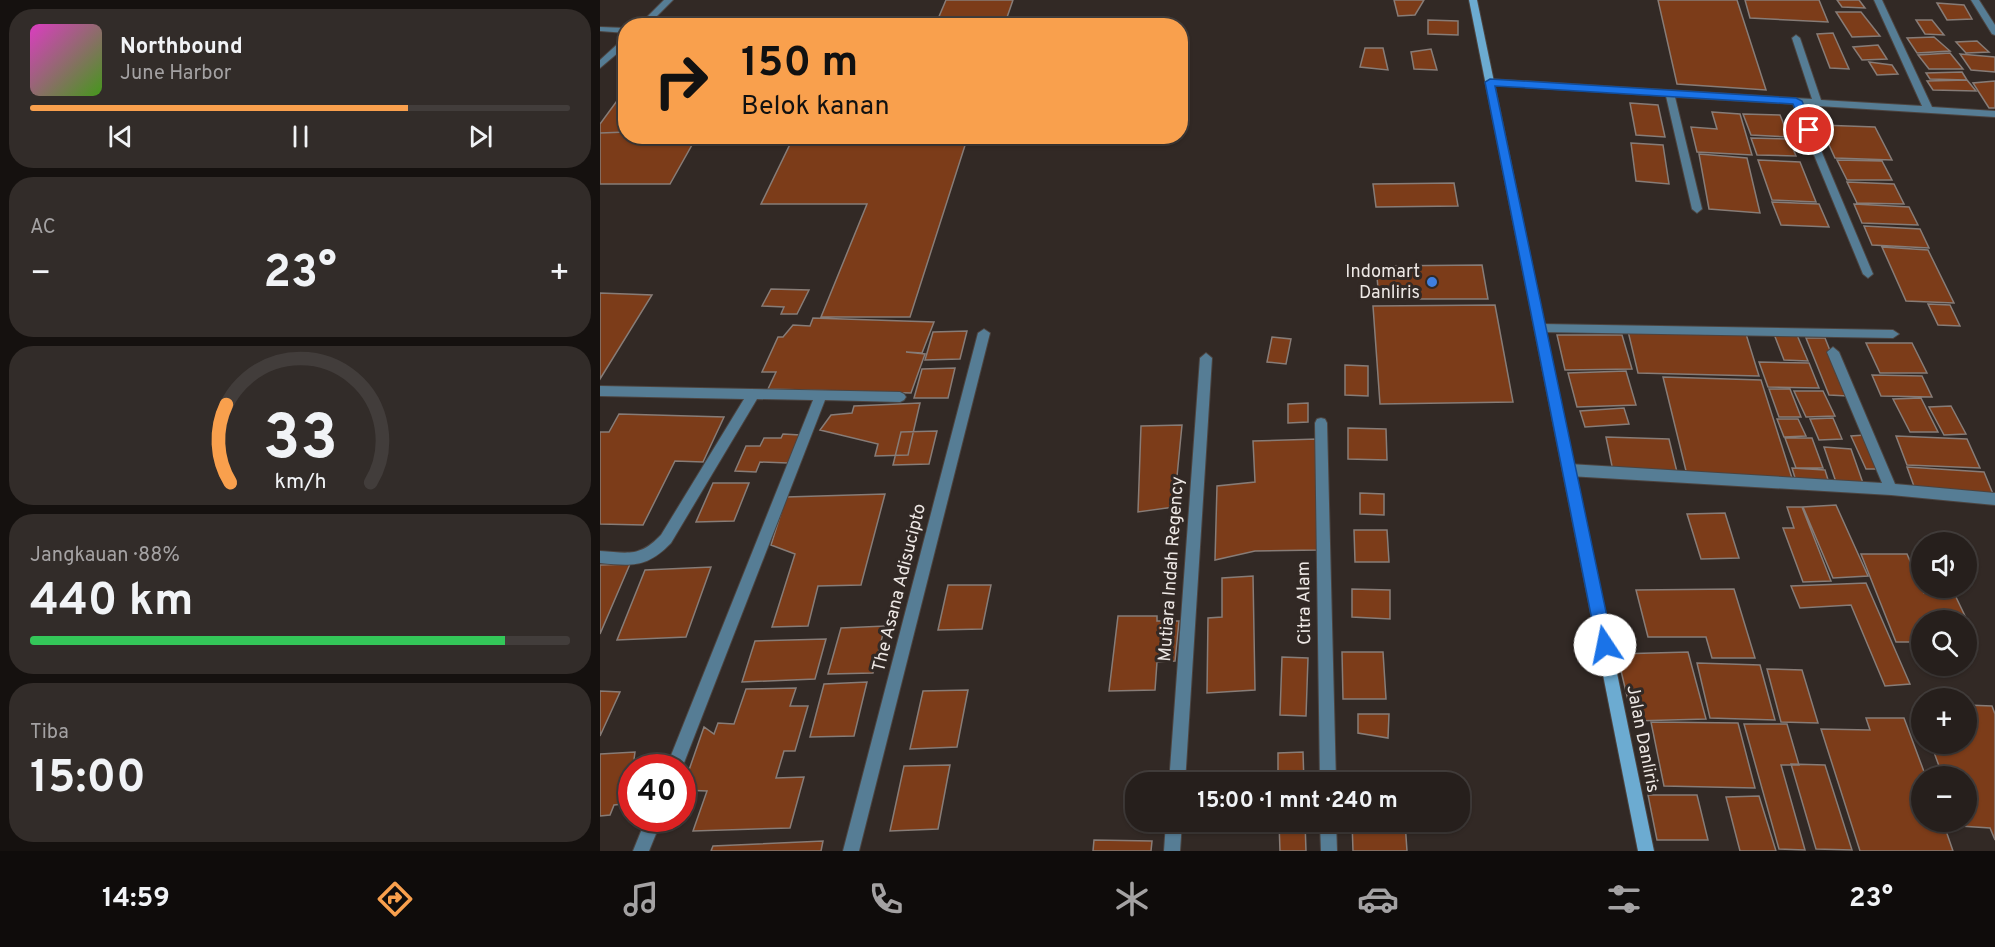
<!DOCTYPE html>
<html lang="id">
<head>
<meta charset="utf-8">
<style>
  body { margin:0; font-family:Overpass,sans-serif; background:#322c29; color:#f1f3f6; height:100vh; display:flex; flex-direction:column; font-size:22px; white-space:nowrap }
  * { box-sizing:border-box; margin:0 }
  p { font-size:20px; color:#a4a2a3 }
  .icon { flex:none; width:33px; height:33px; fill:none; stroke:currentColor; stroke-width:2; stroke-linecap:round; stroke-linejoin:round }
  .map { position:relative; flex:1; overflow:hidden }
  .drawer { display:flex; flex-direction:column; gap:9px; padding:9px; background:#15110f; width:600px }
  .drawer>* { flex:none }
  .guide { position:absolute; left:18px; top:18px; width:570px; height:126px; border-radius:24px; box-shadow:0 2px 4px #0004,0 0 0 2px #423d3b; background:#f9a04d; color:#111; overflow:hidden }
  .tools { position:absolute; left:1311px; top:532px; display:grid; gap:12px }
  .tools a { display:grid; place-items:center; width:66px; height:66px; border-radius:50%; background:#261f1c; box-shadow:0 2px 4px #0004,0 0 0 2px #423d3b; font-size:30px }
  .speed { position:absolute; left:18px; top:754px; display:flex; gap:12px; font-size:30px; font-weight:700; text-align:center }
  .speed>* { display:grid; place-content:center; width:78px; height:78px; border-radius:50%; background:#261f1c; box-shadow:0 2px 4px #0004,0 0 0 2px #423d3b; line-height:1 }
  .speed .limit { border:9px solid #d22; background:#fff; color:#111 }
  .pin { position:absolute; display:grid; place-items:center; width:51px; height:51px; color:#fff; margin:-26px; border:3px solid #fff; border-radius:50%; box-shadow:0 2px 6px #0007 }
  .me { position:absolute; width:66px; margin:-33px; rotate:349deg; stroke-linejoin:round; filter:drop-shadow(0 0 4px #0008) }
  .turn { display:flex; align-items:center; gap:21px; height:126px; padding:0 24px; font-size:27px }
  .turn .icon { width:78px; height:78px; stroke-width:2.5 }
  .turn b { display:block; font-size:42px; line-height:51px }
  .big { font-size:45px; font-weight:700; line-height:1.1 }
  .drawer .card { flex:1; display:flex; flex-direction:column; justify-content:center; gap:9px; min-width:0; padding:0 21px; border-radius:24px; background:#322c29 }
  .drawer .dial { align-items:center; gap:0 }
  .dial svg { height:156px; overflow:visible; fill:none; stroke:#423d3b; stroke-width:7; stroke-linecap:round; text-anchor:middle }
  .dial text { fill:#f1f3f6; stroke:none }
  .song { display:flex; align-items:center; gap:18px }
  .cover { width:72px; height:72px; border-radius:9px; background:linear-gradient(135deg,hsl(310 70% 55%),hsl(100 70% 35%)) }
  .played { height:6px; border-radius:3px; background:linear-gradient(90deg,#f9a04d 70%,#423d3b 70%) }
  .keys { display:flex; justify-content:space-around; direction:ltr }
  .heat { display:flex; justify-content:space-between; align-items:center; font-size:33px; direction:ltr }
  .charge { height:9px; border-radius:4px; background:linear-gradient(90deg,#34c759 88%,#423d3b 0) }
  .trip { position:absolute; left:525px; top:772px; width:345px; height:60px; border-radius:24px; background:#261f1c; box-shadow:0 2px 4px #0004,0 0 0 2px #423d3b; font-weight:700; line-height:60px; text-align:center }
  .dock { display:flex; height:96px; justify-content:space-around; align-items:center; background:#0f0c0b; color:#a4a2a3 }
  .dock .icon { width:42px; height:42px }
  .dock .active { color:#f9a04d }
  .dock b { font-size:27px; color:#f1f3f6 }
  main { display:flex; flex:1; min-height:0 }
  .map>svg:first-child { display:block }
  .building { fill:#7c3c19; stroke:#877c77; stroke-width:1.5 }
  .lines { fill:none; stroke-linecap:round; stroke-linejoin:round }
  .lane-casing { stroke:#4c4440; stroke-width:2 }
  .street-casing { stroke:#4c4440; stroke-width:2 }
  .secondary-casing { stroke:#4c4440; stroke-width:2 }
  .lane { fill:#567d95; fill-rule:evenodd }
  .street { fill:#567d95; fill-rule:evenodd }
  .secondary { fill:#6cabd1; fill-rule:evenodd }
  .route { fill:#1a73e8; stroke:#114b97; stroke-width:1.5 }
  .shop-dot { fill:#3f7fe0; stroke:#322925; stroke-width:2 }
  .labels { text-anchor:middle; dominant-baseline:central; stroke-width:6; stroke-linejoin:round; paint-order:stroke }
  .poi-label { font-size:18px; fill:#eee8e5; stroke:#322925; text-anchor:end }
  .street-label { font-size:18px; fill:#eee8e5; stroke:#322925 }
</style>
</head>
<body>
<main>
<section class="drawer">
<div class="card">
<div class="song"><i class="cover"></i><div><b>Northbound</b><p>June Harbor</p></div></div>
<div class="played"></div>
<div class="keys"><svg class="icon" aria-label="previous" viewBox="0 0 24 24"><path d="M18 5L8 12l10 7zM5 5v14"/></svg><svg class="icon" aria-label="pause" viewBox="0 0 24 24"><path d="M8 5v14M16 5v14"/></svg><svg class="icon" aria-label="next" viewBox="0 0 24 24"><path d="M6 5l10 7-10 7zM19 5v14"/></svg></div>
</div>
<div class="card"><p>AC</p>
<div class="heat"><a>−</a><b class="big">23°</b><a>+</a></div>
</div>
<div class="card dial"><svg viewBox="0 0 100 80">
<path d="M14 69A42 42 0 1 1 86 69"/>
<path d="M14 69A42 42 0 0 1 12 29" stroke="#f9a04d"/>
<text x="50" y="56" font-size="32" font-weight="700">33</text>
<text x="50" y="72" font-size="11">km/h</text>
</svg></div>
<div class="card"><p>Jangkauan · 88%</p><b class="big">440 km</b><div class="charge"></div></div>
<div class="card"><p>Tiba</p><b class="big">15:00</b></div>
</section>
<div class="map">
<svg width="1395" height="851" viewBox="0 0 1395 851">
  <rect width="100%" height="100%" fill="#322925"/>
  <path class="building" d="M346,0h67l-9,26h-69z
    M794,0h30l-9,15 -17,1z
    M1058,0h79l29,90 -89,-6z
    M1145,0h74l9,22 -78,-4z
    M1237,0h22l6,8 -23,-1z
    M1337,3l27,2 8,14 -25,1z
    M1236,12h25l19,24 -28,1z
    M828,20l30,1v14l-30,-1z
    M1316,20h16l12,15 -19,-1z
    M60,21l111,4 -115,1z
    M1233,33l16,36 -19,-1 -13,-34z
    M1334,37l16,14 -33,2 -10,-15z
    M1377,41l12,11 -23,1 -10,-11z
    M1278,45l9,14 -25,1 -9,-13z
    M765,48h18l5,22 -28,-3z
    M831,49l6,21 -23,-1 -3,-17z
    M1350,53l13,16h-34l-11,-14z
    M1360,54l35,3v15l-24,-2z
    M1269,62l23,3 6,9 -21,1z
    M1362,72l5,8 -37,-1 -4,-6z
    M1367,80l9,11 -43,-1 -6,-9z
    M1395,81v27h-6l-16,-25z
    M22,94h4v38l-26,1v-9z
    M1030,103l28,2 7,32 -29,-2z
    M1112,112l28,2 12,41 -55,-3 -6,-25 26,2z
    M1143,114l37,1 9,22 -38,-2z
    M1220,125l55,2 17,33 -57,-2z
    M26,132v4h71l-27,48h-70v-51z
    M194,136h174l-58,181h-89l46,-113h-106z
    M1151,138l38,1 7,17 -39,-1z
    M1031,143l32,2 6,39 -33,-3z
    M1099,154l48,4 13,55 -51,-4z
    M1158,160l42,2 16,40 -44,-2z
    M1237,160l45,1 10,19h-45z
    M1247,182l47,2 10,20 -47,-1z
    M854,183l4,23 -82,1 -3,-23z
    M1172,202l47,2 10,23 -48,-2z
    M1254,204l55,3 9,18 -56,-2z
    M1264,226l56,3 9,19 -57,-3z
    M1282,247l46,3 26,53 -48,-2z
    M882,265l6,34h-109l-3,-33z
    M171,289l38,1 -12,24h-16l3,-7 -22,-1z
    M0,293l52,2 -52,84z
    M1328,304l22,1 10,21 -22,-1z
    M895,305l18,97 -133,2 -7,-98z
    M213,318l121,4 -12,31 -16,-1 19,2 -14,39 -143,-4 8,-17h-14l16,-35h5l10,-12 17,1z
    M367,331l-7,28 -35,1 8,-28z
    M1028,331l118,3 13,42 -121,-3z
    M1174,334l23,1 11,26 -24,-1z
    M957,335h65l10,34 -67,1z
    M672,337l19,2 -5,25 -19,-2z
    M1206,338h19l23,58 -19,-1z
    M1266,343h46l15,30h-47z
    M1159,362l50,1 10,25 -51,-1z
    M745,365l23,1v30l-23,-1z
    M355,368l-7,30h-34l8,-29z
    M1026,371l10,34 -59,2 -9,-34z
    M1272,375l50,1 10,21 -51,-1z
    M1063,377l98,3 31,98 -105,-3z
    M1169,389h21l11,28h-22z
    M1194,391h29l12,25 -29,1z
    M1321,398l17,34h-28l-17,-33z
    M320,403l-12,52 -33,1 3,-12 -58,-14 11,-15 21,-2 2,-7z
    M708,403v19l-20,1v-19z
    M1351,406l15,28 -22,1 -15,-28z
    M1024,408l5,16 -44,3 -5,-16z
    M19,414l105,3 -21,45 -28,-1 -32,64 -43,-1v-92h9z
    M1233,418l9,21 -23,1 -9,-21z
    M1177,419h21l8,17 -22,1z
    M582,425l-8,82 -36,5 3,-86z
    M748,428l38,1 1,31 -39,-1z
    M337,431l-8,33 -36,1 8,-33z
    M183,434l17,1 -12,28 -28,-1 -4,10 -21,-1 11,-25h14l4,-8h17z
    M1265,435l16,34h-15l-15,-33z
    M1296,436l71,3 13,29 -73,-3z
    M1006,437l63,2 8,33 -64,-1z
    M1185,438h27l11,30h-27z
    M717,439l1,111 -63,1 -40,9 2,-74 38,-4 -2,-41z
    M1224,447l27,2 13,37 -27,-1z
    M1307,467l77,5 9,22 -78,-5z
    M1192,468l33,2 4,13 -33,-2z
    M113,483h36l-15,38 -38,1z
    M760,493l24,1v21l-24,-1z
    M285,494l-24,91 -43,1 -10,40 -36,1 23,-73 -24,-9 15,-48z
    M1236,505l32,71 -35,2 -30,-71z
    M1187,507h15l29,74 -28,1 -20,-54h11z
    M1125,513l14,45 -38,1 -14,-45z
    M754,530h33l2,32h-34z
    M1261,554h46l17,39h30l23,48h-11v-20h-44v21h-26z
    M30,564l-30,70v-69z
    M111,567l-25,70 -69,3 28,-70z
    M653,576l2,114 -48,3 1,-75 14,-1v-39z
    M1266,583l44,101 -25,2 -34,-81 -51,3 -9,-22z
    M348,585h43l-9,44 -44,1z
    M752,589l38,1v29l-38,-2z
    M1134,589l21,69h-43l-6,-21h-58l-12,-47z
    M518,616h39v5h22l-4,40 -18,1 -2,28 -46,1z
    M285,626l-12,47 -45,1 13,-46z
    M226,639l-11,40 -73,3 13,-41z
    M742,652h41l3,47h-43z
    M1088,652l18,67 -73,2 -16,-67z
    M682,657l26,1 -2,58 -26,-1z
    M1097,663l63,2 15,55 -65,-2z
    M1167,669l35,1 16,53 -37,-1z
    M267,682l-13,54 -44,1 14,-53z
    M196,688l-6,18h18l-13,45h-11l-8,27 28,-1 -14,51 -97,3 14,-40 -25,-1 22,-63 10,7 4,-11 16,1 12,-35z
    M368,690l-11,57 -47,2 13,-58z
    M0,691l20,1 -20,44z
    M1366,705l26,1 3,8v126l-5,-12 -30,-2 -1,-4h7v-45h-23l-12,-33h35z
    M758,714h31l-1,24 -30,-5z
    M1266,718h38l22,59h-4v45h21l10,29h-93l-39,-122 49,1z
    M1051,722l87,1 17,65 -91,-2z
    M1144,724h43l12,41h-18l24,85 -26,-1z
    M35,752l-2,15 -10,37 -9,1 -4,10 -10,1v-62z
    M703,752l1,31h-26v-30z
    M1191,764l34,1 27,85 -36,-1z
    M350,765l-12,64 -48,2 14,-65z
    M750,780h51v3h-51z
    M1048,795h49l11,45h-51z
    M1159,796l17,55h-36l-14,-54z
    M679,822h26l1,29h-26z
    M752,822h53l2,29h-54z
    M494,840l58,1 -1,10h-58z
    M223,841l-2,10h-110l2,-5z"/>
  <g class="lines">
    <defs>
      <path id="lane" d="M0,27l26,1v5l-26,-2z"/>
      <path id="street" d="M64,0h9l-26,26h-9z
        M1274,0h8l50,107 63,4v6l-193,-12 71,169 -5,4 -5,-4 -70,-170 -118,-7 27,112 -5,4 -5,-4 -26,-113 -176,-11 -4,-3 4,-3 322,20 -20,-61 4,-3 4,3 21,62 101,6z
        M1371,0h8l16,25v10l-3,-1z
        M23,39h3v7l-26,22v-8z
        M941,324l352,6 6,4 -6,4 -352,-6 -6,-4z
        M384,329l6,4 -131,518h-16l135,-518z
        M1233,347l6,5 56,132 100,9v12l-104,-10 -322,-19 -4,-2 -2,-4 2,-4 4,-2 313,19 -55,-131z
        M606,353l6,5 -27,425h-16l31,-425z
        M0,386l300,6 4,2 2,3 -2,3 -4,2 -75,-2 -143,368h-16l147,-368 -56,-1 -86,144c-24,25 -39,23 -71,20v-12c29,2 40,6 61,-16l83,-136 -144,-3z
        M721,418l4,1 2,4 9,360h-16l-5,-360 2,-4z
        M46,819h16l-13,32h-16z
        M566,822h16l-2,29h-16z
        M720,822h16l1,29h-16z"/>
      <path id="secondary" d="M869,0h8l177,851h-16z"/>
    </defs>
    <use href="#lane" class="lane-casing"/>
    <use href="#street" class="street-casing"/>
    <use href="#secondary" class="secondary-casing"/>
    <use href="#lane" class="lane"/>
    <use href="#street" class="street"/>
    <use href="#secondary" class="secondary"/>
  </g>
  <path class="route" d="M890,79l306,19 6,3 12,29 -2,3h-7l-12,-29 -298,-18 118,559 -3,6 -5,2 -6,-2 -2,-6 -112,-563z"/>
  <circle class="shop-dot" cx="832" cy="282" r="6"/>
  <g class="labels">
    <g class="poi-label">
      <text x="820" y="272">Indomart<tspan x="820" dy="21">Danliris</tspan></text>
    </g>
    <g class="street-label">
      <text transform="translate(572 569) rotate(-86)">Mutiara Indah Regency</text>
      <text transform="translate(300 588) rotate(-76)">The Asana Adisucipto</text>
      <text transform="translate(705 603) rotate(-91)">Citra Alam</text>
      <text transform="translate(1042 739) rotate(79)">Jalan Danliris</text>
    </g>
  </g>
</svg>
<div class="tools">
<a><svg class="icon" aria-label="sound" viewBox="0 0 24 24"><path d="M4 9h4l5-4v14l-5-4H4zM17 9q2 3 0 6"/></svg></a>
<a><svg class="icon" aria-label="search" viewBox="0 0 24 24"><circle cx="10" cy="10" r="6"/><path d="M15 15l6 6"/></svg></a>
<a>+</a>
<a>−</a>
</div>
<div class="speed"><div class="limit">40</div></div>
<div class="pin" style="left:1209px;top:130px;background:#d93025"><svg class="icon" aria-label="arrive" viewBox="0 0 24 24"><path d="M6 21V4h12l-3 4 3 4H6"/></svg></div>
<svg class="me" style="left:1005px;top:645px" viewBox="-20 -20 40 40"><circle r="19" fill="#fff"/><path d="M0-13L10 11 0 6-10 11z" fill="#1a73e8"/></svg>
<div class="trip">15:00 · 1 mnt · 240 m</div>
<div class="guide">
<div class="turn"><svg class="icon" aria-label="right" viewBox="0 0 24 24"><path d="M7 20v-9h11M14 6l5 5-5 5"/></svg><div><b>150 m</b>Belok kanan</div></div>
</div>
</div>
</main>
<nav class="dock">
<b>14:59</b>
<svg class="icon active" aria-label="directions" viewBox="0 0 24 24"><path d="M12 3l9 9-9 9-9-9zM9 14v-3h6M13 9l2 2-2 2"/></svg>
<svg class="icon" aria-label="music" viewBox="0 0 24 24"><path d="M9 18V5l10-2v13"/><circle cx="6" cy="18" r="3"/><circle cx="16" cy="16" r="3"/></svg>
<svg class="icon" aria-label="phone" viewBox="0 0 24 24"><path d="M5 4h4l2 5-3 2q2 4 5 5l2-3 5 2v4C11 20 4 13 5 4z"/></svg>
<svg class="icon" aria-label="climate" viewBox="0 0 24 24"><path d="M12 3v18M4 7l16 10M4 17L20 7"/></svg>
<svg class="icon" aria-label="car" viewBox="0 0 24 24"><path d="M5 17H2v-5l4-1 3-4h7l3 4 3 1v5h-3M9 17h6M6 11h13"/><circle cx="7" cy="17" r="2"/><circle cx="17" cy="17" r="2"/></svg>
<svg class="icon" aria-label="filters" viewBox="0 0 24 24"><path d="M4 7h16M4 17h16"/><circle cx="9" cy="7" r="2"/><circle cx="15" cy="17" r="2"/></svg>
<b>23°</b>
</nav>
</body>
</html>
